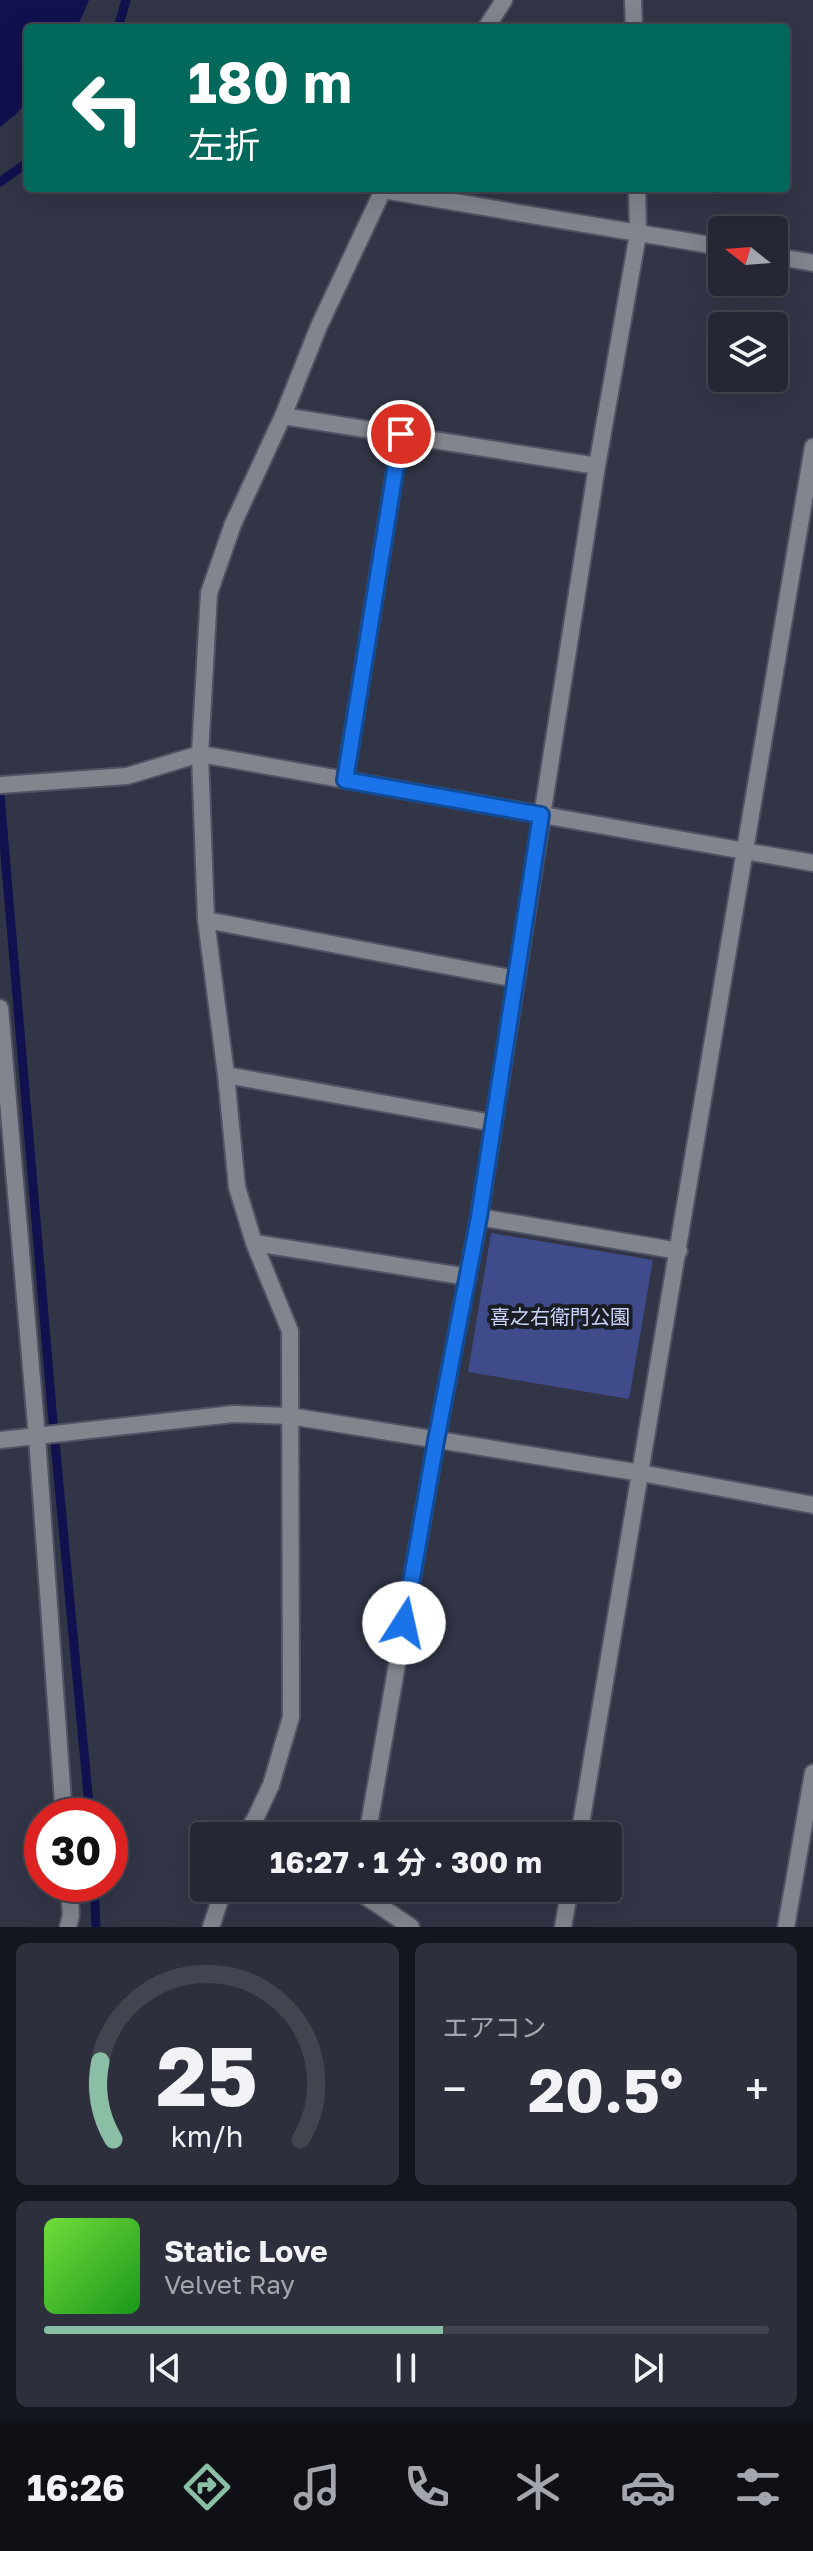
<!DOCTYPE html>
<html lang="ja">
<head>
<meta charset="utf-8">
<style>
  body { margin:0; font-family:"Golos Text","Noto Sans JP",sans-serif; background:#2d303c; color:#f1f3f6; height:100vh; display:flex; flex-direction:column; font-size:30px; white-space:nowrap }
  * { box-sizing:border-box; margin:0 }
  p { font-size:26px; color:#a3a6ac }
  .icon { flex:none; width:44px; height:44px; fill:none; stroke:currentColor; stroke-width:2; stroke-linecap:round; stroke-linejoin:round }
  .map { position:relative; height:1927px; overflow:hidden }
  .details { display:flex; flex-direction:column; gap:16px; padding:16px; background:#14161d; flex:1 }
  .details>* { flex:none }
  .hud { position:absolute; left:24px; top:24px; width:766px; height:168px; border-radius:8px; box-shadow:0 8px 32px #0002,0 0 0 2px #42444f; background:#00695c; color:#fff; overflow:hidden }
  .needle { width:52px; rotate:287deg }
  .fabs { position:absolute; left:708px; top:216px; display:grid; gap:16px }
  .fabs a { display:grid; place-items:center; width:80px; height:80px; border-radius:8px; background:#252834; box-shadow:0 8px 32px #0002,0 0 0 2px #42444f; font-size:40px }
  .speed { position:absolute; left:24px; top:1798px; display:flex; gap:16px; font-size:40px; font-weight:700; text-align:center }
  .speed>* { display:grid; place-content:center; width:104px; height:104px; border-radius:50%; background:#252834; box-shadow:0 8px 32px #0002,0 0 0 2px #42444f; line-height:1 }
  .speed .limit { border:12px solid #d22; background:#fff; color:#111 }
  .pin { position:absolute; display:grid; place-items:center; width:68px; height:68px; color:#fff; margin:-34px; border:4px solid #fff; border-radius:50%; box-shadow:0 2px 8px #0007 }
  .me { position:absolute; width:88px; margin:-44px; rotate:10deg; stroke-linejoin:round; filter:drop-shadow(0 0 6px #0008) }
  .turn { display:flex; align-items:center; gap:28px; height:168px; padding:0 32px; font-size:36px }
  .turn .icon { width:104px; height:104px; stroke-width:2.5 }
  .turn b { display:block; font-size:56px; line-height:68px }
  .big { font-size:60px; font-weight:700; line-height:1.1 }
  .details .tile { flex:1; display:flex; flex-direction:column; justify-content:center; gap:12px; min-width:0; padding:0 28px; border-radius:12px; background:#2d303c }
  .details .dial { align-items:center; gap:0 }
  .dial svg { height:208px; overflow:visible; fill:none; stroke:#42444f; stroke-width:7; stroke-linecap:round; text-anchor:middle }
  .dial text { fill:#f1f3f6; stroke:none }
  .song { display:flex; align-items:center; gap:24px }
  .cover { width:96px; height:96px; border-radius:12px; background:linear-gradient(135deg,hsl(100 70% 55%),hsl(120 70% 35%)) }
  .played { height:8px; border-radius:4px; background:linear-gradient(90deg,#8abfa5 55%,#42444f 55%) }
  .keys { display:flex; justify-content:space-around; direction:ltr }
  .heat { display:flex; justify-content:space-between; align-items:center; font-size:44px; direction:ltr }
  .details .tiles { flex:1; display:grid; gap:16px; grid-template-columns:1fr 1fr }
  .tile:last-child { grid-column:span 2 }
  .trip { position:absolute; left:190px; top:1822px; width:432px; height:80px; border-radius:8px; background:#252834; box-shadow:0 8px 32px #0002,0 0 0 2px #42444f; font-weight:700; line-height:80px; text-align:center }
  .tab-bar { display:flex; height:128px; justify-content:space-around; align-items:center; background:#0f1015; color:#a3a6ac }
  .tab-bar .icon { width:56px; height:56px }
  .tab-bar .current { color:#8abfa5 }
  .tab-bar b { font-size:36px; color:#f1f3f6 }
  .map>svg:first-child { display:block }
  .green { fill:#3f4b8a }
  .water { fill:#10114e }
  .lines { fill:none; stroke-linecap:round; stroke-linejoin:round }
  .stream { stroke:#10114e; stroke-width:9 }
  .minor-casing { stroke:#4f5363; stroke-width:20 }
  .tertiary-casing { stroke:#4f5363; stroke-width:20 }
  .minor { stroke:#83858e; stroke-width:16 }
  .tertiary { stroke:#83858e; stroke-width:16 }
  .route-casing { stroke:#114b97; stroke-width:20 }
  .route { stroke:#1a73e8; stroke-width:14 }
  .labels { text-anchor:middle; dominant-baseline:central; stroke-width:8; stroke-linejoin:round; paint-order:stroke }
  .park-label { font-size:20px; fill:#cad5fc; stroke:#1b1d25 }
</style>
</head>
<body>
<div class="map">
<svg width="813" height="1927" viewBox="0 0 813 1927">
  <rect width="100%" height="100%" fill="#313546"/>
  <path class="green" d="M491,1233l162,27 -24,139 -161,-27z"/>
  <path class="water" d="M0,0h89l-12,28h-49v72l-12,14 -16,13z"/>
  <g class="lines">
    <path class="stream" d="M118,28l8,-28
      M0,182l28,-20
      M0,795l52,615 38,406
      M94,1884l2,43"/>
    <defs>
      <path id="minor" d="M633,0l1,28
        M486,28l18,-28
        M383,190l339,57
        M774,256l39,7
        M283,416l314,50
        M345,780l56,-346
        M0,785l127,-9 73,-22 613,109
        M206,920l310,59
        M0,1008l37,429 27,379
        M226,1075l267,48
        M479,1217l200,34
        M254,1243l214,34
        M0,1440l233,-26 57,2 351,57 172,32
        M253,1822l21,14
        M247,1836l24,-51 20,-68 -1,-386 -36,-88 -17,-56 -11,-112 -20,-155 -6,-166 9,-161 24,-69 50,-108 36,-90 65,-138
        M367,1836l69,-395 43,-224 118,-751 41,-232 -1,-46
        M579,1836c79,-463 154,-926 234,-1389
        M353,1888l58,39
        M68,1927l3,-12 -2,-31
        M211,1927l13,-39
        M563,1927l7,-39"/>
      <path id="tertiary" d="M786,1927l27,-154"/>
    </defs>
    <use href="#minor" class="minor-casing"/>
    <use href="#tertiary" class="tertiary-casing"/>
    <use href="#minor" class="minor"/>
    <use href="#tertiary" class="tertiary"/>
  </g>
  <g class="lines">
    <defs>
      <path id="route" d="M401,434l-56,346 196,35 -62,402 -43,224 -32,182"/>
    </defs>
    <use href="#route" class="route-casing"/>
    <use href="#route" class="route"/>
  </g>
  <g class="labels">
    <g class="park-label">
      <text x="560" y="1316">喜之右衛門公園</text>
    </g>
  </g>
</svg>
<div class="fabs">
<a><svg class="needle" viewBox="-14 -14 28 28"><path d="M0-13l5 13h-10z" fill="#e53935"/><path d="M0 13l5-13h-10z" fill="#a3a6ac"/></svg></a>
<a><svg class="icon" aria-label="layers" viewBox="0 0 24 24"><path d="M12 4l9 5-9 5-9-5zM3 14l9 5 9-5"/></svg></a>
</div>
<div class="speed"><div class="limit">30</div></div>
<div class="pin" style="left:401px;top:434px;background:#d93025"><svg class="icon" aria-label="arrive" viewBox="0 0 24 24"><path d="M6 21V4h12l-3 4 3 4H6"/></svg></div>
<svg class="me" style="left:404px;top:1623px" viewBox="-20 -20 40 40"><circle r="19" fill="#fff"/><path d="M0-13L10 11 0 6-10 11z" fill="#1a73e8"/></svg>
<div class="trip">16:27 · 1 分 · 300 m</div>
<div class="hud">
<div class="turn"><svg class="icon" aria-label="left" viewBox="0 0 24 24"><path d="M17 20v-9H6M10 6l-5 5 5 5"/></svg><div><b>180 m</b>左折</div></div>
</div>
</div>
<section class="details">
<div class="tiles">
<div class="tile dial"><svg viewBox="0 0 100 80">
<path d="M14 69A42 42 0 1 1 86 69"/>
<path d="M14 69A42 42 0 0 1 9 39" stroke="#8abfa5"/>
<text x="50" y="56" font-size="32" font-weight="700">25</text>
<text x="50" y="72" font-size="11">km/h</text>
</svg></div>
<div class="tile"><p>エアコン</p>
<div class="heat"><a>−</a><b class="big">20.5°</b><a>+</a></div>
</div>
<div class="tile">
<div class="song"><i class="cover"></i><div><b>Static Love</b><p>Velvet Ray</p></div></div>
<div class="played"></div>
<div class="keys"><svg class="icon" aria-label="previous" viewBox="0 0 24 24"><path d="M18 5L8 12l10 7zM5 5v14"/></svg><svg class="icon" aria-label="pause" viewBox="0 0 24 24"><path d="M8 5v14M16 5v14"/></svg><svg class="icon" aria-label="next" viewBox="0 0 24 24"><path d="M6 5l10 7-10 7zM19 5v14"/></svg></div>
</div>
</div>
</section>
<nav class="tab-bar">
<b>16:26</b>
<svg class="icon current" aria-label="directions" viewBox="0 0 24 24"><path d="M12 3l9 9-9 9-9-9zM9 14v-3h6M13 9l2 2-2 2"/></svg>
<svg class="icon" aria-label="music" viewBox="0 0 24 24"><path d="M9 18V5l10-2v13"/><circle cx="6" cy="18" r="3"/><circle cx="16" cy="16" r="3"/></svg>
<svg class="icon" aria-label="phone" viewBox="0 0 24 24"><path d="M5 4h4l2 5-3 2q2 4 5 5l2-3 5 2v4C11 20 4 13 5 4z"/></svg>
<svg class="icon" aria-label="climate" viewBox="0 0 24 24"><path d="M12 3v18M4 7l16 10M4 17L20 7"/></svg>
<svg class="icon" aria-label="car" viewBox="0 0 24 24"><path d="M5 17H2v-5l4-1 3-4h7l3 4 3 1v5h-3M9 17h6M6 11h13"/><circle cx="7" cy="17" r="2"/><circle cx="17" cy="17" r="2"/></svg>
<svg class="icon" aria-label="filters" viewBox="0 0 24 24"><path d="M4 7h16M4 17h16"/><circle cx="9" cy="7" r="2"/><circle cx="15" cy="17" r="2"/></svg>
</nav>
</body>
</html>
